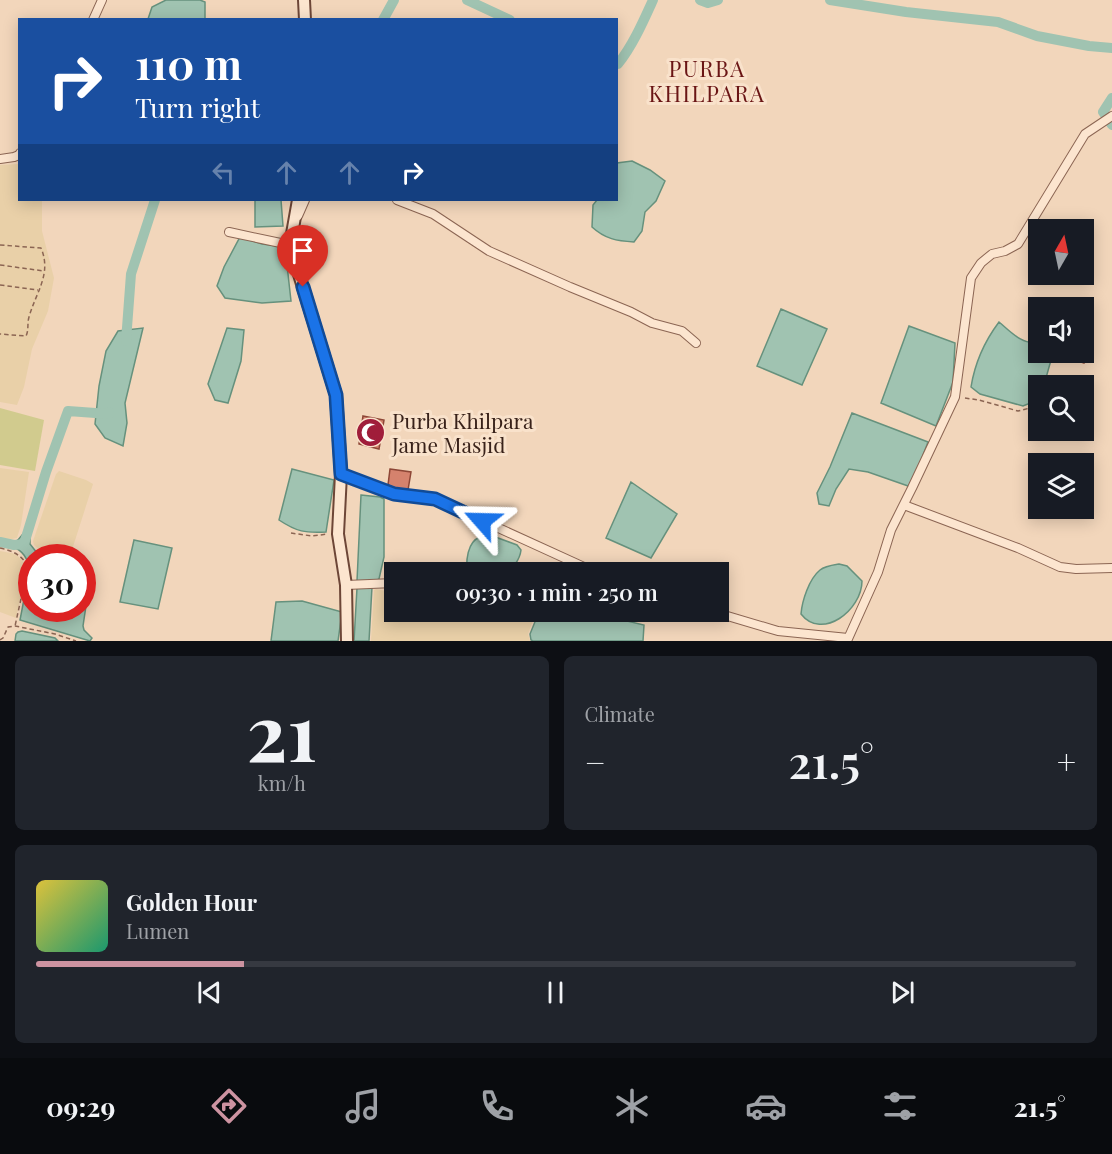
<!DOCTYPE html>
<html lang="en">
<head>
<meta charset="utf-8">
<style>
  body { margin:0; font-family:"Playfair Display",serif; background:#20242c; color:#f1f3f6; height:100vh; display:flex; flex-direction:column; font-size:22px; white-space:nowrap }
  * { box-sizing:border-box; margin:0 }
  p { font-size:20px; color:#9ea1a6 }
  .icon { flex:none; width:33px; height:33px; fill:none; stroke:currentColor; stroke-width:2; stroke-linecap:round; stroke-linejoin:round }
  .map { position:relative; height:641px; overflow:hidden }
  .drawer { display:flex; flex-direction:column; gap:15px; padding:15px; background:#0d0f14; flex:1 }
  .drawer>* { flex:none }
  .hud { position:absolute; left:18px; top:18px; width:600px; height:183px; border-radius:0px; box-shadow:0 3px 15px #0003; background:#1a4fa0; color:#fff; overflow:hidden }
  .needle { width:39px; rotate:9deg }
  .tools { position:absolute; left:1028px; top:219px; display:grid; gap:12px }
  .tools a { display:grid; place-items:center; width:66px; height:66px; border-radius:0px; background:#171b24; box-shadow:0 3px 15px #0003; font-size:30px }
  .speed { position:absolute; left:18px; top:544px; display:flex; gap:12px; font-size:30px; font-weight:700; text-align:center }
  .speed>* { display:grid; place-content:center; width:78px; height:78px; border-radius:50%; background:#171b24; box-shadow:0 3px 15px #0003; line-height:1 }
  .speed .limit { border:9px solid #d22; background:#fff; color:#111 }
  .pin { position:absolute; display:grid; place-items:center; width:51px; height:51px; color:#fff; margin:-62px -26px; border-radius:50% 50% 50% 0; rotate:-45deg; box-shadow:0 0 6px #0007 }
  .pin .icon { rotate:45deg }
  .me { position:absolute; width:66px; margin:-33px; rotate:295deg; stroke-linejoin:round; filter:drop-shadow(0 0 4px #0008) }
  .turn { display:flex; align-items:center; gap:21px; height:126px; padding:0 18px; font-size:27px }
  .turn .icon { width:78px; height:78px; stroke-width:2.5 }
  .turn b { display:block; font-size:42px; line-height:51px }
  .lanes { display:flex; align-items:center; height:57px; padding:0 18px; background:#0003; justify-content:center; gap:30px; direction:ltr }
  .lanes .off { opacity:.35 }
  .big { font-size:45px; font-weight:600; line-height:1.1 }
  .drawer .widget { flex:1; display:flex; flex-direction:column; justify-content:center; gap:9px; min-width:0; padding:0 21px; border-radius:9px; background:#20242c }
  .drawer .dial { align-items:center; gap:0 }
  .dial b { font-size:78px; line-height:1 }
  .song { display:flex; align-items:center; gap:18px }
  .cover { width:72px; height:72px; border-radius:9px; background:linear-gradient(135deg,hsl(50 70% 55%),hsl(160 70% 35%)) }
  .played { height:6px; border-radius:3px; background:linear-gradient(90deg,#cd93a1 20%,#363941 20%) }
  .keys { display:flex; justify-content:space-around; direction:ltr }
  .heat { display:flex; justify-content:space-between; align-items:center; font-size:33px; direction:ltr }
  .drawer .tiles { flex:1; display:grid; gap:15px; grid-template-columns:1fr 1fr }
  .widget:last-child { grid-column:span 2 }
  .trip { position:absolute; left:384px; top:562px; width:345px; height:60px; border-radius:0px; background:#171b24; box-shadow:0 3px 15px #0003; font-weight:600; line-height:60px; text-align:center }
  .tab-bar { display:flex; height:96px; justify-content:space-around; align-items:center; background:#090b0e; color:#9ea1a6 }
  .tab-bar .icon { width:42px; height:42px }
  .tab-bar .on { color:#cd93a1 }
  .tab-bar b { font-size:27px; color:#f1f3f6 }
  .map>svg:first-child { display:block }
  .farmland { fill:#e9d0a8 }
  .green { fill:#d1cb8e }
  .water { fill:#a0c3b1; stroke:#66917d; stroke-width:1.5 }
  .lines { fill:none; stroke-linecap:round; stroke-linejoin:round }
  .canal { stroke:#a0c3b1; stroke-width:10 }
  .building { fill:#d5826d; stroke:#8d4636; stroke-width:1.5 }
  .street-casing { stroke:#8b6553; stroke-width:10 }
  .secondary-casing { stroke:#6d4637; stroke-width:14 }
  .path { stroke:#8b6553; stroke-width:1.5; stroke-dasharray:4.5 3; stroke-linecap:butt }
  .street { stroke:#fce5cf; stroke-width:8 }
  .secondary { stroke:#fce5cf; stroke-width:10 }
  .route-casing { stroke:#114b97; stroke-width:15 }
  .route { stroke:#1a73e8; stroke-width:10 }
  .labels { text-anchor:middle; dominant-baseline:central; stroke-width:6; stroke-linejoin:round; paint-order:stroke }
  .poi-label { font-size:21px; fill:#39221a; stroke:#f9e2cb; text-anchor:start }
  .neighbourhood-label { font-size:22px; letter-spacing:1.5px; fill:#6a1515; stroke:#f9e2cb }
</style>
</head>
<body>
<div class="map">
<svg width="1112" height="641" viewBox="0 0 1112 641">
  <rect width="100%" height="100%" fill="#f2d6bb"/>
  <path class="farmland" d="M19,164l1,36h22v31l12,47 -6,33 -16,38 -8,38 -7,18 -17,-3v-237z
    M0,468l29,4 -8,53 -4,13 -5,1 -12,-1z
    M59,471l27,9 7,4 -22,69 -3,5h-14l-9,-3 -11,-10 -1,-4 23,-67z
    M0,551l16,3 9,10 1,9 -10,45 -16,-6z
    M376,589l10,2 8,5v16h34l15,5 11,-3 15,3 12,-3 18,1 37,-3 -8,22 2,7h-159l3,-51z"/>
  <path class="green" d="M0,408l44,12 -9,51 -35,-6z"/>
  <path class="water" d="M166,0h34l5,2v17h-57l4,-12z
    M632,161l18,9 15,11 -9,20 -11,11 -3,19 -8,11c-17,-1 -29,-3 -42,-15l1,-22 4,-5h19l1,-37z
    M255,200h26l2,26 -28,1z
    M240,237l22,7 23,3 6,54 -29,2 -37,-5 -8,-12 7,-19z
    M781,309l46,20 -25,56 -45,-19z
    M999,322c11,9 24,24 39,20v10l15,1 -9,32 -6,1v14l-15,6 -43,-12 -9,-7c4,-25 13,-45 28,-65z
    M909,326l46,17 -2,39 -17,44 -55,-23z
    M143,328l-18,75 2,20 -4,23 -18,-8 -10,-14 4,-38 7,-35 12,-20z
    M227,328l17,2 -3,31 -13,42 -13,-3 -7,-16z
    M852,413l76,29 -17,45 -43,-15 -19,-3 -13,20 -7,17 -10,-2 -2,-11 13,-26z
    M292,469l42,11 -8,52c-21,1 -29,0 -47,-12z
    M631,482l46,32 -26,44 -45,-20z
    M361,495l19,2 4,2v58l-5,22 -5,3 -17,-1z
    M27,529l3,2v13l11,14h-9v51h50l1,-36 7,6 -7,47 1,4 8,8 -2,3 -70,-21 10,-52c-2,-9 -8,-18 -17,-21v-4l5,-3z
    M490,535l27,10 4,5c-1,9 -8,20 -18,23 -7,2 -28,0 -36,0 -1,-12 0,-31 13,-36 3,-2 7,-1 10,-2z
    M134,540l38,8 -14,61 -38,-7z
    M839,564l8,2 15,15c0,29 -40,60 -61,33 1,-13 8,-35 19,-44 5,-4 13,-5 19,-6z
    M372,587l-3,54h-15l3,-53z
    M302,601l40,11 -4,29h-67l5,-39z
    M539,612l10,1 23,6 34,-3 38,9 -1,16h-110l-2,-1 -1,-6z
    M22,631l33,7 3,3h-43l1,-7 2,-2z"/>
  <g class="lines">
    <path class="canal" d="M467,0l43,20
      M700,0l8,3 10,-3
      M830,0l76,12 92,10 39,14 52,10 23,2
      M383,20l11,-20
      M616,64h2c15,-19 25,-42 35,-64
      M1112,98l-9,14 9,13
      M126,341l5,-67 24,-74
      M0,542l14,3 10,-1 22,-72 22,-61 41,3v-2"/>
  </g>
  <path class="building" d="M1058,352h23l6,3 -3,8 -26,-9z
    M363,416l21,4 -5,29 -20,-5z
    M390,469l21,3 -3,18 -13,-2 -7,-3z"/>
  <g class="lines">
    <defs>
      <path id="street" d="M93,20l9,-20
        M0,159l14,-2 5,-2 1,-2
        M397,200l36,14 56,37 81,36 61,25 21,11 30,8 14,12
        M298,216l7,-16
        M229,232l61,13
        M341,474l53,20 41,5 149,68 35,3 9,3
        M904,505l114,43 42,19 16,2 36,-1
        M346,585l48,-2
        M714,612l64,19 70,7
        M847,641l31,-69 13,-42 21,-42 43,-91 16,-119 10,-15 11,-9 13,-3 13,-7 67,-110 27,-18"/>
      <path id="secondary" d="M304,0l1,20
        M298,200l-8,45 46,150 5,79 -3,60 8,51 1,56"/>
    </defs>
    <use href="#street" class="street-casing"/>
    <use href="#secondary" class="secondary-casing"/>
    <path class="path" d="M0,245l41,3c11,26 -5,44 -12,69 -2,7 0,13 -3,19l-26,-2
      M0,265l44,6
      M0,285l38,5
      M965,398l14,2 39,11 20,-5
      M291,533l21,3 16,-2
      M0,548c13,3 22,7 28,19l-13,59
      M428,573h1v-10
      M0,640l3,-2 5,-11 7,-1 40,8 21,7"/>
    <use href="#street" class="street"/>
    <use href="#secondary" class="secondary"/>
  </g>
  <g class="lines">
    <defs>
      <path id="route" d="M303,287l33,108 5,79 53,20 41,5 47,22"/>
    </defs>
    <use href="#route" class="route-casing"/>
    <use href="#route" class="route"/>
  </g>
  <defs>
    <symbol id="mosque-disc" viewBox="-11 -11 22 22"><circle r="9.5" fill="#a01d3a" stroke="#f9e2cb"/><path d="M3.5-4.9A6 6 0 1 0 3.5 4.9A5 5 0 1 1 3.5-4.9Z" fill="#fff"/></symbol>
  </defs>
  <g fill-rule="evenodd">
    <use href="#mosque-disc" x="354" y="416" width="33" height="33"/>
  </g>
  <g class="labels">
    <g class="poi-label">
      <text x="392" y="420">Purba Khilpara<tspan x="392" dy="24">Jame Masjid</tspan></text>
    </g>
    <g class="neighbourhood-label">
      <text x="707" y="68">PURBA<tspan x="707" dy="25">KHILPARA</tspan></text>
    </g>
  </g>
</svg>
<div class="tools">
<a><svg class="needle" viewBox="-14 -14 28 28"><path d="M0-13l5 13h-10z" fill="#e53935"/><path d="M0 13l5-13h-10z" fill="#9ea1a6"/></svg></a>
<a><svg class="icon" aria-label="sound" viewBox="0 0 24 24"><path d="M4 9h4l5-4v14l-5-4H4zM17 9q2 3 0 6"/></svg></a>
<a><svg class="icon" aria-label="search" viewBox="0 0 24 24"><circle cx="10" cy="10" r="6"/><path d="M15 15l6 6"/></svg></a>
<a><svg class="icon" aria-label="layers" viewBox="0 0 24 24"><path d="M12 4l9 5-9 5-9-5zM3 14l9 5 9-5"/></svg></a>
</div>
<div class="speed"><div class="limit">30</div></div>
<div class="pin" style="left:303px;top:287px;background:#d93025"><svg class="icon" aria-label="arrive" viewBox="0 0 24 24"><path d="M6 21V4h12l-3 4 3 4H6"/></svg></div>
<svg class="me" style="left:482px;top:521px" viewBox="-20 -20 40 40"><path d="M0-17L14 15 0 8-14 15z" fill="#1a73e8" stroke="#fff" stroke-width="4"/></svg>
<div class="trip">09:30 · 1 min · 250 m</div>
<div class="hud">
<div class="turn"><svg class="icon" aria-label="right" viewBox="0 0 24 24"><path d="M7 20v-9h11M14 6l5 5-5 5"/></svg><div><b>110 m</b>Turn right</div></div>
<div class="lanes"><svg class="icon off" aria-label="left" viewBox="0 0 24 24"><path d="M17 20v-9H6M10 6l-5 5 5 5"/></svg><svg class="icon off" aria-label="ahead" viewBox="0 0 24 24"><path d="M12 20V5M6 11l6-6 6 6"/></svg><svg class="icon off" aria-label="ahead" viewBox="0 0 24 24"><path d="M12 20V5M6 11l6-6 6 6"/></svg><svg class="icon" aria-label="right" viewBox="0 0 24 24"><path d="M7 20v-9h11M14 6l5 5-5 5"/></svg></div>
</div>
</div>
<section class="drawer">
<div class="tiles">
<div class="widget dial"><b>21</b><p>km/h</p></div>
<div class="widget"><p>Climate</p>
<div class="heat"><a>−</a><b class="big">21.5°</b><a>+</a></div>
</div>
<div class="widget">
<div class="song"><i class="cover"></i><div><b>Golden Hour</b><p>Lumen</p></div></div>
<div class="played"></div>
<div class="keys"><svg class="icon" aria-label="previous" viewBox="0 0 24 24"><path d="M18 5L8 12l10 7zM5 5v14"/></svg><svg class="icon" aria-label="pause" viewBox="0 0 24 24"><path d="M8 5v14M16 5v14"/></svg><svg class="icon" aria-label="next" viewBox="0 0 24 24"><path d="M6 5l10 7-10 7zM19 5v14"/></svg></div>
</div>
</div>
</section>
<nav class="tab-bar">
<b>09:29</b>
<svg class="icon on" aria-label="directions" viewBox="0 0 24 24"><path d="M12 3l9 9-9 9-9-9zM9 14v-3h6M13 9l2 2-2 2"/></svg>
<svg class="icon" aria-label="music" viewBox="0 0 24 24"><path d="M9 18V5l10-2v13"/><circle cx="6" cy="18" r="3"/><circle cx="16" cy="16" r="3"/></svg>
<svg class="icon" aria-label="phone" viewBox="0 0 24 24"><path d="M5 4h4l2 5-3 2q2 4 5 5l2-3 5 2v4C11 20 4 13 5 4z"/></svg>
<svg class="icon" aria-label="climate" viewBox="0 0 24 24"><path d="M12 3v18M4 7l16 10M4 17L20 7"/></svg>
<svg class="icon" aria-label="car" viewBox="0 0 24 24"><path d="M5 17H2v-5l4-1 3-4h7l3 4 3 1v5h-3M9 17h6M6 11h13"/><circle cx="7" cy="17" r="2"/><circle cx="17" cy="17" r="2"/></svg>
<svg class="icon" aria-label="filters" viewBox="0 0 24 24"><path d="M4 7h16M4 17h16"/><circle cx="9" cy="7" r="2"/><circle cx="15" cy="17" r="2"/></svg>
<b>21.5°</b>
</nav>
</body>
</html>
